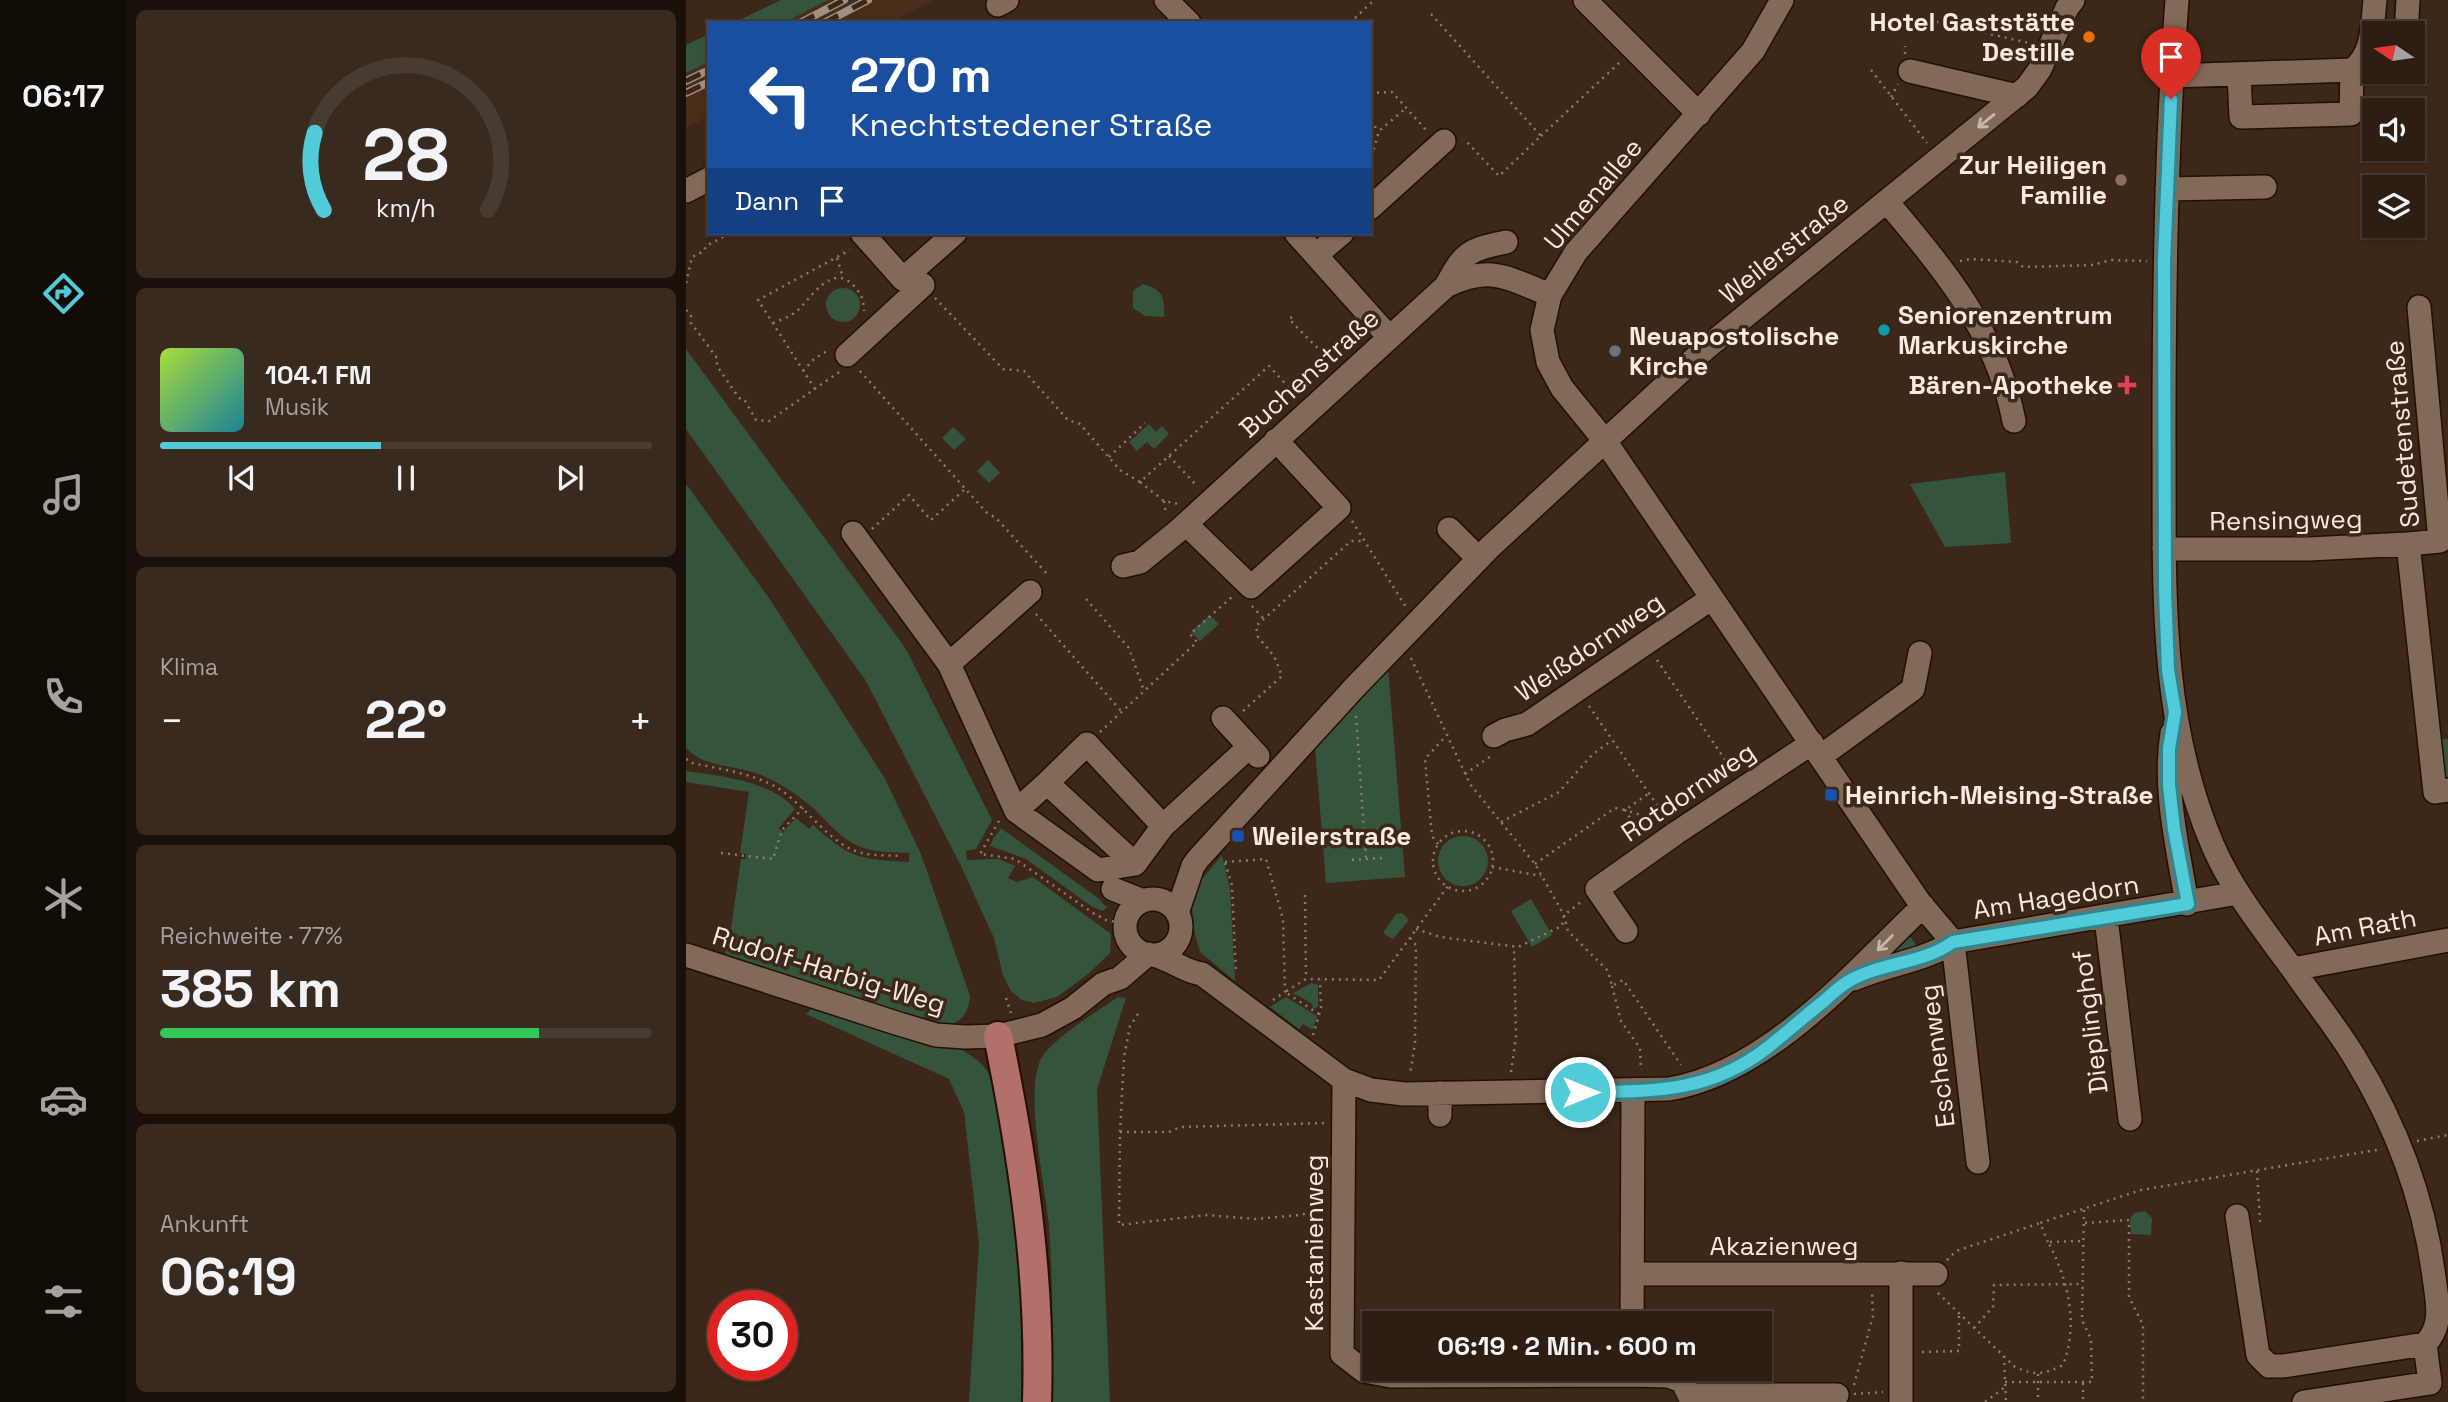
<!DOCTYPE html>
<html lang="de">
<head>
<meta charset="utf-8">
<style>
  body { margin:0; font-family:"Space Grotesk",sans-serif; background:#392a20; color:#f1f3f6; height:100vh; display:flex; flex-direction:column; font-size:26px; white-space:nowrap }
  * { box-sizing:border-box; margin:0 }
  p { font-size:23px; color:#a7a29f }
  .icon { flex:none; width:38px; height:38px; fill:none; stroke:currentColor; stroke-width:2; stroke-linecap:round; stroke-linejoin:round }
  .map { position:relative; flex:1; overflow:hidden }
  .side { display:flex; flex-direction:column; gap:10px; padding:10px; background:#19100a; width:560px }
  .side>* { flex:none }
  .banner { position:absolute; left:21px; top:21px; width:665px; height:214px; border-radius:0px; box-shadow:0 2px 5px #0004,0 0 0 2px #483b32; background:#1a4fa0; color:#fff; overflow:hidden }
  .needle { width:46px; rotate:283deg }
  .tools { position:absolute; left:1676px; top:21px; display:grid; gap:14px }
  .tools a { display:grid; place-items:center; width:63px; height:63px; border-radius:0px; background:#2d1d12; box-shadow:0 2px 5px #0004,0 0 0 2px #483b32; font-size:35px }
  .speed { position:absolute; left:21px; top:1290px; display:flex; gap:14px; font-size:35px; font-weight:700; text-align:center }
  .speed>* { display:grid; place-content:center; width:91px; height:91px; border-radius:50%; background:#2d1d12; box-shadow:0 2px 5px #0004,0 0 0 2px #483b32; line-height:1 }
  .speed .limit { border:10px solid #d22; background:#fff; color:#111 }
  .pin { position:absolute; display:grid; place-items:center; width:60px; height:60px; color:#fff; margin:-72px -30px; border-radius:50% 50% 50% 0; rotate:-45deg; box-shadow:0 0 7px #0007 }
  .pin .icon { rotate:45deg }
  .me { position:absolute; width:77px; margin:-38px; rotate:90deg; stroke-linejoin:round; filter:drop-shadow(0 0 5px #0008) }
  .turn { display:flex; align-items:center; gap:24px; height:147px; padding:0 28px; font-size:32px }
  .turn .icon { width:91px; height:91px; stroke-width:2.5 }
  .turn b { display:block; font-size:49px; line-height:60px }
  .then { display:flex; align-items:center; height:66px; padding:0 28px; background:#0003; gap:14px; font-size:26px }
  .big { font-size:52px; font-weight:600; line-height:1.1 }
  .side .card { flex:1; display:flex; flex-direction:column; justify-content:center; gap:10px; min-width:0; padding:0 24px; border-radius:10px; background:#392a20 }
  .side .dial { align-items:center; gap:0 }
  .dial svg { height:182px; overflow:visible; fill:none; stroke:#483b32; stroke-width:7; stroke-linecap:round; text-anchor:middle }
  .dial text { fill:#f1f3f6; stroke:none }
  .song { display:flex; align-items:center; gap:21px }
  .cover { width:84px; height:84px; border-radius:10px; background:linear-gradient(135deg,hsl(80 70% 55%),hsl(190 70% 35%)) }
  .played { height:7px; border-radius:4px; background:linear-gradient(90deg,#52cbd9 45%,#483b32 45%) }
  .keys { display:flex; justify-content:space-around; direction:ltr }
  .heat { display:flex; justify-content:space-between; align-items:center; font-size:38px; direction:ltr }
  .charge { height:10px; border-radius:5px; background:linear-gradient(90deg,#34c759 77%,#483b32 0) }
  .trip { position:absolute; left:676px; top:1311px; width:410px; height:70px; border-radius:0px; background:#2d1d12; box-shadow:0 2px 5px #0004,0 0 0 2px #483b32; font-weight:600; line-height:70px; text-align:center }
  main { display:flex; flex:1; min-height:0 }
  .tab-bar { display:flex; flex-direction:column; width:126px; justify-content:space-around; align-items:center; background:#120c07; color:#a7a29f }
  .tab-bar .icon { width:49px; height:49px }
  .tab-bar .selected { color:#52cbd9 }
  .tab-bar b { font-size:32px; color:#f1f3f6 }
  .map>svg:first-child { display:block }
  .built { fill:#482d19 }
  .green { fill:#35543e }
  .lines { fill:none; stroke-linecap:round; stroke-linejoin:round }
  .minor-casing { stroke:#221002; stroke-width:26 }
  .major-casing { stroke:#221002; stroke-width:32 }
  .path { stroke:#8d7b6e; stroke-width:2.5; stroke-dasharray:2 5; stroke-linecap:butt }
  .minor { stroke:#826a58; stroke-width:23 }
  .major { stroke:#b36f69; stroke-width:28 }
  .rail-casing { stroke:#a29084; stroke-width:8 }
  .rail { stroke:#3c2718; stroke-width:5; stroke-dasharray:16; stroke-linecap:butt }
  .oneway { stroke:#c9b7aa }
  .route-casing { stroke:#35848d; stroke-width:18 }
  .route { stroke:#52cbd9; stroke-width:12 }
  .food-dot { fill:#e8710a; stroke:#3c2718; stroke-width:2.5 }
  .education-dot { fill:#8d6e63; stroke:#3c2718; stroke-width:2.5 }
  .culture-dot { fill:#0f9aa8; stroke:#3c2718; stroke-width:2.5 }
  .worship-dot { fill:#6b7280; stroke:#3c2718; stroke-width:2.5 }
  .health-dot { fill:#e0444e; stroke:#3c2718; stroke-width:2.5 }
  .transit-dot { fill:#1a4fb4; stroke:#3c2718; stroke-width:2.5 }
  .labels { text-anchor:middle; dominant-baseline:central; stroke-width:7; stroke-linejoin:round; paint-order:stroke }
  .poi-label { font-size:26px; font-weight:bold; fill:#f8eae0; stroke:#3c2718; text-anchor:start }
  .street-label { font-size:26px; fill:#f8eae0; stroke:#3c2718 }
</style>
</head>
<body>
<main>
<nav class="tab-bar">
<b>06:17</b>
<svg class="icon selected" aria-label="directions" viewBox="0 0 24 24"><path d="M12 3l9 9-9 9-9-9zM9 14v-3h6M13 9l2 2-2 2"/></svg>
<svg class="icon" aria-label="music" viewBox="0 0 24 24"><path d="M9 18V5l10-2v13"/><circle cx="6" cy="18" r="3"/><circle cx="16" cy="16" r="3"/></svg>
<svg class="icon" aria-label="phone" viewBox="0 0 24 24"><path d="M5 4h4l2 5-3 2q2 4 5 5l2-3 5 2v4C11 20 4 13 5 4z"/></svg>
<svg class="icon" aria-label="climate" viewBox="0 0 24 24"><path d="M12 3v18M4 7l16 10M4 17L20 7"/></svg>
<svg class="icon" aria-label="car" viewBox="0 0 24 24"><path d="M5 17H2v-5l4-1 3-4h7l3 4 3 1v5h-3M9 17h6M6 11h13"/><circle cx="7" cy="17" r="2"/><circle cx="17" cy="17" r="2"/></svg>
<svg class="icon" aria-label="filters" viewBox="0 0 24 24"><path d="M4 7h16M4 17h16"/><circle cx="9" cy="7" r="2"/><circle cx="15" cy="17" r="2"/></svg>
</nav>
<section class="side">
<div class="card dial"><svg viewBox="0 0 100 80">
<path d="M14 69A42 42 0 1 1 86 69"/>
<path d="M14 69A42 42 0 0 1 10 35" stroke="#52cbd9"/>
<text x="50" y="56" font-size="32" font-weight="700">28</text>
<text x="50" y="72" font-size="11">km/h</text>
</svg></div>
<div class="card">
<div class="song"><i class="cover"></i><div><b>104.1 FM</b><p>Musik</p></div></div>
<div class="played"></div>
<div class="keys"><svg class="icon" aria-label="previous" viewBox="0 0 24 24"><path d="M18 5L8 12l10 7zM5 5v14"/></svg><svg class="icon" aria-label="pause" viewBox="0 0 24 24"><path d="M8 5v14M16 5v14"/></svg><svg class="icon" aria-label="next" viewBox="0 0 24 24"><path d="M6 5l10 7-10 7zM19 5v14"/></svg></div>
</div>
<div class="card"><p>Klima</p>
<div class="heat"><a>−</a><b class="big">22°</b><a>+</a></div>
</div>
<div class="card"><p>Reichweite · 77%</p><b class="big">385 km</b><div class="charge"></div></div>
<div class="card"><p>Ankunft</p><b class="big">06:19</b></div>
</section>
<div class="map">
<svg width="1762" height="1402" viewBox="0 0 1762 1402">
  <rect width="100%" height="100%" fill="#3c2718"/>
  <path class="built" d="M142,0h106l-44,23h-106z
    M23,62v54l-23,12v-55z"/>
  <path class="green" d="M95,0h47l-44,23h-51z
    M23,34v28l-23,11v-28z
    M457,284c20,6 22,13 21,33l-19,-1 -12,-8v-17z
    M140 305a17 17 0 1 1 34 0a17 17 0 1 1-34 0Z
    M0,349l220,300 86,171 -16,29 -10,2 1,9 32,-1 16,7 -7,12 9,4 16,-5 78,57 -1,19 -23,22 -30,22 -23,6 -12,-3 -11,-9 -8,-16 -9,-37 -33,-72 -95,-185 -180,-252z
    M463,424l7,8 6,-6 7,8 -15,15 -7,-7 -10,9 -8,-9z
    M267,427l13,12 -12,11 -12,-12z
    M302,460l12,13 -11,10 -12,-12z
    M1319,472l6,71 -66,4 -35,-63z
    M0,484l83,114 115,179 37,77 49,142c-2,20 -8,24 -25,31l-216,-65 -11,-28 12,1 11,-76h5v-5l-6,-1 9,-61 -63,-10v-11c34,5 86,10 109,38l-17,20 4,1v3l14,-15 13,11 4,-4c38,34 46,34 96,37v-9c-16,-1 -38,0 -53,-8 -18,-8 -30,-26 -45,-39 -15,-12 -32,-24 -50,-31 -24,-10 -57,-7 -75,-27z
    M524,615l9,9 -19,17 -9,-9z
    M702,667l17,210 -79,6 -11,-135z
    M1755,739h7v47h-3l-7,-45z
    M312,826l100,72 9,10 -5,3 -11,-5 -65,-47 -36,-13 4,-9 7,-8z
    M752 861a25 25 0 1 1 50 0a25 25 0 1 1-50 0Z
    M536,855l8,34 5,92 -35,-29 -5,-17 -4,-36 6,-14z
    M845,899l21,36 -20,12 -21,-36z
    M716,913l7,7 -16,19 -9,-5v-3l12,-17z
    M1220,931l12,16 -26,8 -3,-4z
    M625,983l7,2v21l-3,3 -3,-2 1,-3 -16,-9 -5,-1z
    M432,997l8,1 -29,91 13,313h-58c1,-59 1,-117 -3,-176 -4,-43 -24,-128 -9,-165 8,-20 58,-50 78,-64z
    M600,997l31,19 -4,13h-2l-8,-5 -4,5 -29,-22z
    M130,1005l144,44c10,6 23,13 28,24 7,15 8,36 12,53 21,91 22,182 21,276h-52l10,-158 -15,-132 -15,-33 -143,-65z
    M1459,1211l7,7 -1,17 -20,-1 -1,-15 4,-6z"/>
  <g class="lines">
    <defs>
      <path id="minor" d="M480,0l23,23
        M899,0l114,114
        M1096,0l-29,51 -177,201 -26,43 -8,35 6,32 14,26 43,53 315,462 33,39
        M1491,0c-11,147 -13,293 -13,440 1,139 -7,276 49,406 20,46 52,85 81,125 20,29 43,57 61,87 41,67 69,141 79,219 3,24 10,48 -9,67l-142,22h-14l-11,-11 -21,-139
        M312,5l9,-5
        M1721,17l1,-17
        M1224,71l107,25
        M1553,74l2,43 110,-3 1,-44
        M1485,76l181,-6c22,-16 20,-45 23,-70
        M1481,189l98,-2
        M0,191l23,-12
        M1201,202c56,65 110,131 127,219
        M684,208l74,-67
        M176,233l41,46 52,-46
        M610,233l93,104
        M630,255l26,-22
        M760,286c18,-34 22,-36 60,-44
        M1733,307l21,234 -32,3 27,248 13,-2
        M161,355l76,-70
        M500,524l65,63 88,-79 -63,-68
        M763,529l29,29
        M167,533l96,131 67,147 82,59 37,-6 28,-38 86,-79
        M1478,549h145l99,-5
        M437,566l17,-4 38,-31 268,-245c45,-22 61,-8 104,9
        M263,664l81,-72
        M537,718l35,38
        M1486,733c-9,57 6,115 15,171
        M808,736l11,-6 22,-6 185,-126
        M1135,756l92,-67 7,-36
        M330,811l31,-28
        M449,864l-88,-81 40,-39 76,82
        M427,889l30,12
        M439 927a28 28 0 1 1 56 0a28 28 0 1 1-56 0Z
        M491,913l16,-47 5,-7 156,-171 135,-140 217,-200 321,-261 13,-18 27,-61 6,-8
        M1420,918l24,201
        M940,931l-29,-42 79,-56 136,-90
        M1267,942l25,220
        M0,955l210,68 40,12 29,2 33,-1 44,-11 31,-17 30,-24 17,-6 28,-24
        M467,955c18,4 32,17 49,19l142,106 27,10 33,4 265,-5c99,-16 184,-116 254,-183
        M1607,969l155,-29
        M1168,979c31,-14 73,-19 99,-37l285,-49
        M658,1080l-2,274 22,17 27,5 241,-1v-7
        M754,1115v-22
        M1215,1273v129
        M946,1274h304
        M946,1323l1,-232
        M946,1375l36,1 14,5 7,14h148
        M1618,1402l126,-19 -5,-39"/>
      <path id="major" d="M312,1036c25,122 43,241 39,366"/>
    </defs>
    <use href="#minor" class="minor-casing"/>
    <use href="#major" class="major-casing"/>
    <path class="path" d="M745,14l110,122 -42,40 -35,-37
      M1230,17l113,26
      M664,23l24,-23
      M1219,54v-8
      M1185,70l56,73
      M684,93l22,-1 34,38
      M1205,97l7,-13
      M684,121l9,10
      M855,136l79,-74
      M684,163l9,-32 27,-23
      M151,258l6,20
      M1274,261l11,-2 46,3 6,5 69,-2 19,-5 36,1
      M0,283l6,-26 12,-6 2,-5 25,-13
      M249,298l68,71 21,2 44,49 12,4 40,46 20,12 129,-116 28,30
      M0,310l5,6v7l26,35v8l22,32 5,1 12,21 13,1 70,-49
      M606,317l-3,2 44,45
      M87,323c8,-3 18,-7 24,-12 15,-14 35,-49 57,-25 8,9 9,13 10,25
      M117,371l11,-12 13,-8
      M174,371l126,141 10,6 52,57
      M129,389l-57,-89 92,-50
      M483,456l28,30
      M423,457l36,-34
      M454,482l24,19 15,3
      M478,501l2,14
      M666,521l54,86
      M186,529l37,-34 22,25 34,-31
      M400,599l43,49 15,43
      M566,606l12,13
      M350,614l86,98
      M725,658l59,126 65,80 29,51 4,16 40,40 4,15 11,-6 58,85
      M971,660l77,113
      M903,706l77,112
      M557,711l39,-35 -8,-20 -16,-19 -2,-11 95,-85h14
      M670,716l10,143
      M414,732l97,-90 -7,-8 43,-38
      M0,759l6,4c28,6 59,10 84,24 29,17 54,59 86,66 12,3 26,2 39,3
      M779,774l26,-18
      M313,821l-19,33 35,5 78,54 13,7 19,4
      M815,822l58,-30 33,-37 20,-15
      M747 861a30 30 0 1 1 60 0a30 30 0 1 1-60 0Z
      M955,835l-16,-25 35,11
      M752,844l-6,-8 -7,-77 21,-23
      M35,853l52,6 9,-29 21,-22
      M666,860l30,-2
      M539,862l41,-3 17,60 2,73 -15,10
      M539,863l7,22 4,89
      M849,864l80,-56 10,2 23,-16
      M806,867l49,9
      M619,895l1,84
      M730,929l24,8 78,10 44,-21 2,-11 17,-13
      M724,938l6,7 -1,98 -5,32
      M926,986l9,35 19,27 1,22
      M320,998l5,15
      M452,1014l-8,12 -6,31 -4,75 -1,93 88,-10 48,4 45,-4 22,-6
      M633,1014l-34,-22 21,-13 73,1 69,-94
      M627,1035l8,-27 -1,-28
      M825,1072l5,-35 -2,-91
      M434,1132h49l11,-5 146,-4
      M1731,1141l31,-6
      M1571,1171l3,50 -2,4
      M1399,1223l44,-3v77l14,28v77
      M1362,1242l-8,-19 101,-33 241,-41
      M1261,1260l9,-9 84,-28
      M1252,1293l77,74c19,9 30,7 48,-2 16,-41 5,-86 -15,-123l36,-1
      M1288,1328l19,-21 1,-22 89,-1
      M1236,1352l37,-1v-36
      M1318,1356l2,46
      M1352,1374v27
      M1319,1382h87l-1,-43 -9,-19 2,-112
      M1397,1383v18
      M1168,1385l19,-69 -1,-23
      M1168,1394l29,-2
      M1299,1402l19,-14"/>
    <use href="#minor" class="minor"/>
    <use href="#major" class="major"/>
    <defs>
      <path id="rail" d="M114,23l44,-23
        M138,23l44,-23
        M0,81l23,-11
        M0,93l23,-11"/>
    </defs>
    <use href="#rail" class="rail-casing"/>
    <use href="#rail" class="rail"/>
  </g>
  <defs><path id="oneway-shaft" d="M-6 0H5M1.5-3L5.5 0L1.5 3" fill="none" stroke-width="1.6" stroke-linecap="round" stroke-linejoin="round" transform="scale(1.75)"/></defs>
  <g class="oneway">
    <use href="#oneway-shaft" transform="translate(1300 121) rotate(141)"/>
    <use href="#oneway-shaft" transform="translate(1199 943) rotate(135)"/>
  </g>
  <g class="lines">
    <defs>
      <path id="route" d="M894,1092c70,-1 128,2 187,-44 19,-15 38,-32 57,-47 8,-7 16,-15 25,-20 33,-19 74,-17 104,-39l235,-38 -14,-75 -5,-44v-36l6,-37 -7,-42 -3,-80 -1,-329 7,-162"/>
    </defs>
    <use href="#route" class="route-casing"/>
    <use href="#route" class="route"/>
  </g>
  <circle class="food-dot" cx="1403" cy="37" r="7"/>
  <circle class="education-dot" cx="1435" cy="180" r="7"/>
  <circle class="culture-dot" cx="1198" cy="330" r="7"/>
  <circle class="worship-dot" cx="929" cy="351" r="7"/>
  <path class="health-dot" d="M1437.5 374.5h7v7h7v7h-7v7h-7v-7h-7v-7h7z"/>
  <g class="transit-dot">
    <rect x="1138" y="788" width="14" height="14" rx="3.5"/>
    <rect x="545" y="829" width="14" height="14" rx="3.5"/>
  </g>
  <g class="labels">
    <g class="poi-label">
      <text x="1389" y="22" text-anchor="end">Hotel Gaststätte<tspan x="1389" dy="30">Destille</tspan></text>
      <text x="1421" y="165" text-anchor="end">Zur Heiligen<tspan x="1421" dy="30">Familie</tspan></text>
      <text x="1212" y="315">Seniorenzentrum<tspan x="1212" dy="30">Markuskirche</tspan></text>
      <text x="943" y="336">Neuapostolische<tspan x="943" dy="30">Kirche</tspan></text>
      <text x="1427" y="385" text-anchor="end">Bären-Apotheke</text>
      <text x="1159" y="795">Heinrich-Meising-Straße</text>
      <text x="566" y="836">Weilerstraße</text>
    </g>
    <g class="street-label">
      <text transform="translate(907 194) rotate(-50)">Ulmenallee</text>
      <text transform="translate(1098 249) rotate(-39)">Weilerstraße</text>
      <text transform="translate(623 373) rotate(-42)">Buchenstraße</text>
      <text transform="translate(1716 434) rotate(-95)">Sudetenstraße</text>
      <text transform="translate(1600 520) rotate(-1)">Rensingweg</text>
      <text transform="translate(903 647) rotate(-34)">Weißdornweg</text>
      <text transform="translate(1002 792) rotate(-34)">Rotdornweg</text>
      <text transform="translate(1370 897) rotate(-9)">Am Hagedorn</text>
      <text transform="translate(1679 927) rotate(-11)">Am Rath</text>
      <text transform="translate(143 970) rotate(17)">Rudolf-Harbig-Weg</text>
      <text transform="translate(1404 1022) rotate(-97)">Dieplinghof</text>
      <text transform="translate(1251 1056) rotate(-97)">Eschenweg</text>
      <text transform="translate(628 1243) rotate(-90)">Kastanienweg</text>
      <text x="1098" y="1246">Akazienweg</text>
    </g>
  </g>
</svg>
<div class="tools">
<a><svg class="needle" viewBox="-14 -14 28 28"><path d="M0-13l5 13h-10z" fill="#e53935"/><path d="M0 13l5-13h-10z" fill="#a7a29f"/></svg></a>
<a><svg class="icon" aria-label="sound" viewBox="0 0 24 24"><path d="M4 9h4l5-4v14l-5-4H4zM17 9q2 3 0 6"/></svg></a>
<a><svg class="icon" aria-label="layers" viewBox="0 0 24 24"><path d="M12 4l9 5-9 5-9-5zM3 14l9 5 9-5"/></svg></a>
</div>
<div class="speed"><div class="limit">30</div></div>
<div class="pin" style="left:1485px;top:99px;background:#d93025"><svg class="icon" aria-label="arrive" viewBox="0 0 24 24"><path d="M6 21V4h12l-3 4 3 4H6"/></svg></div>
<svg class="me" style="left:894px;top:1092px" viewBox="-20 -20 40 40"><circle r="17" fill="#52cbd9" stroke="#fff" stroke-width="3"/><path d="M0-11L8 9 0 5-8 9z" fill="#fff"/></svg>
<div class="trip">06:19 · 2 Min. · 600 m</div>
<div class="banner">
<div class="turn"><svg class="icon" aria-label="left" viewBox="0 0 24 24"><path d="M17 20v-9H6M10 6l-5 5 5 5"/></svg><div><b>270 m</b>Knechtstedener Straße</div></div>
<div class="then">Dann<svg class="icon" aria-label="arrive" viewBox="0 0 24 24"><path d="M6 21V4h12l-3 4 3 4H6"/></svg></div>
</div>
</div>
</main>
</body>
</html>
